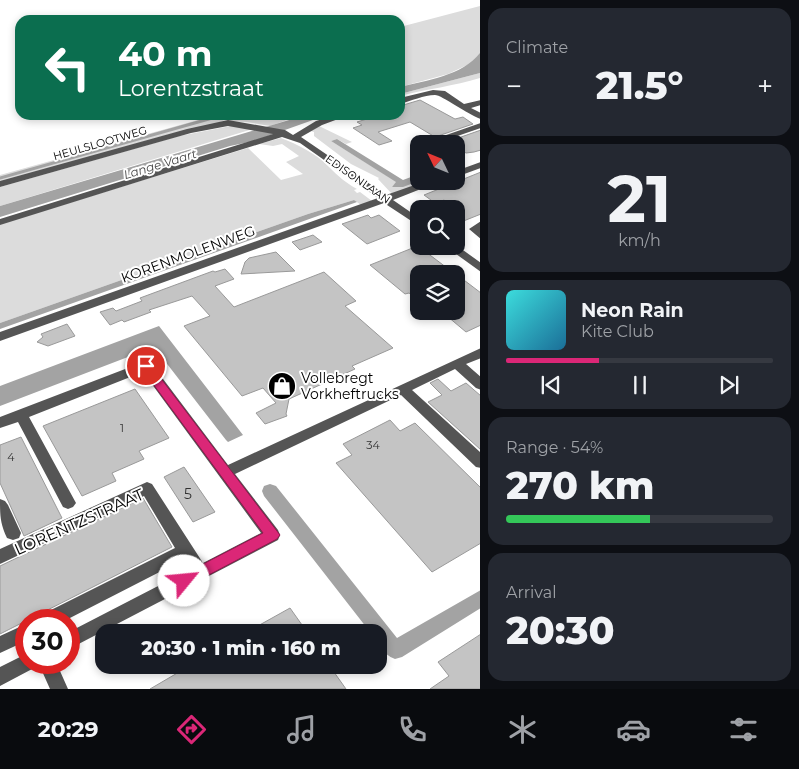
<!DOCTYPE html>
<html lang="en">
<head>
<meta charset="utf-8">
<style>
  body { margin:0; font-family:Montserrat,sans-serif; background:#242831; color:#f1f3f6; height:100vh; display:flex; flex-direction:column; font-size:19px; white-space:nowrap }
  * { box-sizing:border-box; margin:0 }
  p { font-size:16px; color:#9ea1a6 }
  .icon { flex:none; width:28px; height:28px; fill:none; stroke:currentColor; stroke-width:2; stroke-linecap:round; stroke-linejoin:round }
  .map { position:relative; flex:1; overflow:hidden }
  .panel { display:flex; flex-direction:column; gap:8px; padding:8px; background:#0d0f14; width:319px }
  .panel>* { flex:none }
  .top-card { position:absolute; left:15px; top:15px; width:390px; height:105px; border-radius:15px; box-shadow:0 2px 8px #0003; background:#0b6e4f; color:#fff; overflow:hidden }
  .needle { width:32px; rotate:313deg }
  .tools { position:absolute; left:410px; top:135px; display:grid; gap:10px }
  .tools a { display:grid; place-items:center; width:55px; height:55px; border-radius:10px; background:#171b24; box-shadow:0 2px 8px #0003; font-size:25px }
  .speed { position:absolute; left:15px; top:609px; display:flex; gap:10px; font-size:25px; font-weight:700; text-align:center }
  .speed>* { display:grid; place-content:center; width:65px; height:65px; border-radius:50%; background:#171b24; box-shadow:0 2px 8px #0003; line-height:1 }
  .speed .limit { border:8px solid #d22; background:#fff; color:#111 }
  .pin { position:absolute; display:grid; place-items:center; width:42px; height:42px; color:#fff; margin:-21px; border:2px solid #fff; border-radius:50%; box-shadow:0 1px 5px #0007 }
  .me { position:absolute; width:55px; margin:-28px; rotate:62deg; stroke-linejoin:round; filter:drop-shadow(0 0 4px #0008) }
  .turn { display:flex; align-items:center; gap:18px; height:105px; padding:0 20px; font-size:22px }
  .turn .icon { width:65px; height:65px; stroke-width:2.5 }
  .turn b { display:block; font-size:35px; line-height:42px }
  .big { font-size:38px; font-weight:800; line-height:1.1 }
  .panel .card { flex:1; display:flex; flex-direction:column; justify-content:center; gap:8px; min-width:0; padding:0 18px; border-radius:15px; background:#242831 }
  .panel .dial { align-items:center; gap:0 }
  .dial b { font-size:65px; line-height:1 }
  .song { display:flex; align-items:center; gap:15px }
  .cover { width:60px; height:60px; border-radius:8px; background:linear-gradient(135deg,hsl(180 70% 55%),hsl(200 70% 35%)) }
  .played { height:5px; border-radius:2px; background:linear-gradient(90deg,#db2777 35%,#363941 35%) }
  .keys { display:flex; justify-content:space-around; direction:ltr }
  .heat { display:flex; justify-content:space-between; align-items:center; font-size:28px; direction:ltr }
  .charge { height:8px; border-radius:4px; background:linear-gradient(90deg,#34c759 54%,#363941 0) }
  .trip { position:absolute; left:95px; top:624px; width:292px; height:50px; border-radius:15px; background:#171b24; box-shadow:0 2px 8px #0003; font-weight:800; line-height:50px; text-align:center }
  .tabs { display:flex; height:80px; justify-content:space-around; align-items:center; background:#090b0e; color:#9ea1a6 }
  .tabs .icon { width:35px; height:35px }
  .tabs .current { color:#db2777 }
  .tabs b { font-size:22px; color:#f1f3f6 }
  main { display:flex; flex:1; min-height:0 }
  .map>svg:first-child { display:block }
  .green { fill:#dcdcdc }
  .water { fill:#a3a3a3 }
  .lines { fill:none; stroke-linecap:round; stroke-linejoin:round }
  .stream { stroke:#a3a3a3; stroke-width:3 }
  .canal { fill:#a3a3a3; fill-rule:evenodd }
  .building { fill:#c4c4c4; stroke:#999 }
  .minor { fill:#555; fill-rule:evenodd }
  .route { fill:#db2777; stroke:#8e194d }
  .labels { text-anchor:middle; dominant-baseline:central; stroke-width:4; stroke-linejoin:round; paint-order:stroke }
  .far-street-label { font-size:11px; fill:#000; stroke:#fff }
  .number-label { font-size:11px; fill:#313131 }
  .far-water-label { font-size:12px; font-style:italic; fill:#444; stroke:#fff }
  .street-label { font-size:14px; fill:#000; stroke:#fff }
  .poi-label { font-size:14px; fill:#000; stroke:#fff; text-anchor:start }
  .near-number-label { font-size:14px; fill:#313131 }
  .near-street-label { font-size:16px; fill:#000; stroke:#fff }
</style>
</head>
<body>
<main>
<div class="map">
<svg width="481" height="689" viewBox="0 0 481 689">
  <rect width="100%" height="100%" fill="#fff"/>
  <path class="green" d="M480,6v53l-32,15 -48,13v-60z
    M480,73v5c-26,8 -53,11 -80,18v-2z
    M216,115h20l-18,8 -48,11 -170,48v-7z
    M246,115h34l7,5 -17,6 -23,-4 -20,-1z
    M231,126l25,2 -256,78v-19l179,-51z
    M319,126l33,16 -6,2 -9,-5 -6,2 66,41 -5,5c12,0 23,-6 35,-6l-35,13 -14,-15 1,-1 -28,-14 -37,-28v-4l-3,-1z
    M281,138c16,6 36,16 48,29 9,9 17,16 28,22l-3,1 3,3 3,-1 12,9 -11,4 -7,-5 -46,14 -308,109v-99l248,-76 33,32 22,-6 -17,-12 13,-6 -17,-12 -9,2 -14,-2z"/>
  <path class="water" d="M480,53v20l-80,21v-7c27,-7 62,-11 80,-34z
    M306,115h21l-73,26 -24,5 -230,71v-11z
    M337,139l66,41 16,-6v7l-16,6h-11l4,-5 -65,-41z
    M354,200l3,2 -357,127v-6l308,-109z
    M159,326l84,109 -15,7 -2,-2 -72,-93 -154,59v-20z"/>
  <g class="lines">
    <path class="stream" d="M0,178l223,-63"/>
    <path class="canal" d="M270,484l6,2 121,152 84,-48v18l-79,49 -7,2c-13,-5 -16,-14 -16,-27h-9l-106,-136 -2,-5 2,-5z"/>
  </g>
  <path class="building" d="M420,100l35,19 8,-2 10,7 -38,13 -25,-15 -32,10 14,9 -13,4 -26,-17 9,-3 -5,-3 23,-7h20v-9z
    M481,130v20l-7,2 -8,1 -10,-6v-3l-12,-1z
    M481,172v42l-25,10v-15l-12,-9 -9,3 -11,-8z
    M368,215l3,3 8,-3 21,16 -33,13 -25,-20z
    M313,235l9,7 -22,8 -8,-8z
    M415,247l7,2 33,25h-36v26l-10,-7 -4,1 -35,-29z
    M276,252l19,19 -54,3 4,-12 4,-4z
    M225,269l9,10 -19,7 19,21 90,-35 32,29 -11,5 48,42 -41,18 3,3 -66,30 -3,15 1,2 -22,8 -9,-11 20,-10 -13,-15 -21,8 -58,-70 26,-10 -18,-20 -43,14 2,2 -27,10 -2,-2 -12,5 -10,-13 13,-4 3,3 26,-10 -2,-3 73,-27 2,1z
    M456,274l25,19v32l-15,7 -25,-21h15z
    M67,324l8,12 -27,10 -11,-4 6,-5 -2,-3z
    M438,379l13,12 15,-8 15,13v54l-53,-48 14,-7 -12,-12z
    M135,389l34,49 -30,13 5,8 -32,14 4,8 -34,15 -39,-70z
    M390,420l10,11 15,-8 66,65v55l-49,29 -96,-109 16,-8 -9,-11z
    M21,437l41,81 -38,18 -24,-53v-38z
    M184,467l31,45 -22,10 -29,-45z
    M143,498l29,49 -172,87v-68z
    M290,608l17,24h-60z
    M481,634v55h-51l19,-13 -11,-14z
    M191,665h138l17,24h-196z"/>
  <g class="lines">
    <path class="minor" d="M433,90l12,1 19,13 17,-4v5l-10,3 10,5v6c-11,-3 -39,-24 -46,-24 -11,0 -24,6 -35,9v-6z
      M336,115h13l-27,10 -21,12 85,58 40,-14h15l-48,19 26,18v8l-35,-23 -384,138v-9l378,-134 -78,-55 -18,-6 -282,88v-6l273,-85 -45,-8 -37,7 -191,54v-6l187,-52 41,-9 57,10 8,5 23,-14z
      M481,123v5l-44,15 -3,1 -5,-3z
      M481,162v6l-25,9v-6z
      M481,221v18l-12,-10z
      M456,245l25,18v9l-36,-26z
      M481,348v10l-15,6 15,13v13l-5,-2 -21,-19 -43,21 69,63v15l-5,-1 -75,-72 -166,79 43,56 2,5 -2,5 -209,109v-17l120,-62 -6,-10 -117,60h-26l3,-6 132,-66 -31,-52 -144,68v-15l147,-67 5,2 51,79 58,-30 -118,-161 -114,45 47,86 -3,4 -5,2 -5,-2 -45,-85 -18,6v-11l146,-56 5,2 77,102z
      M0,499l5,2 3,4 13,28 -2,5 -6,2 -6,-2c-7,-15 -7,-23 -7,-39z
      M26,624v17l-26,12v-17z
      M26,654v8h11l-3,6 -34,18v-19z
      M38,662h18l12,27h-18z"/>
  </g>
  <path class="route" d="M146,362l4,2 130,171 -3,4 -93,49 -6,-2 -2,-5 2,-4 85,-44 -121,-164 -2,-3 2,-2z"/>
  <defs>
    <symbol id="shop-disc" viewBox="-11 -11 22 22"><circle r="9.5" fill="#000" stroke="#fff"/><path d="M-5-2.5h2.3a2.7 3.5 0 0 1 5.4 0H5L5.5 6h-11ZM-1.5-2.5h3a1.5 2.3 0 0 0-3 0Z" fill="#fff"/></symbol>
  </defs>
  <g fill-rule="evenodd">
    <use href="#shop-disc" x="266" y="370" width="32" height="32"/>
  </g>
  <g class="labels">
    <g class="far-street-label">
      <text transform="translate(100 143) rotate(-16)">HEULSLOOTWEG</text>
      <text transform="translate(358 179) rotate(35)">EDISONLAAN</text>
    </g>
    <g class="number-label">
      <text x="122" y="428">1</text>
      <text x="373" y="445">34</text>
      <text x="11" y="457">4</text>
    </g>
    <g class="far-water-label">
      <text transform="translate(160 164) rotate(-17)">Lange Vaart</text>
    </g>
    <g class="street-label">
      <text transform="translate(188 254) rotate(-20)">KORENMOLENWEG</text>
    </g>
    <g class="poi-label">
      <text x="301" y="378">Vollebregt<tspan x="301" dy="16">Vorkheftrucks</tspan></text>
    </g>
    <g class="near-number-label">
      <text x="188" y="494">5</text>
    </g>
    <g class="near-street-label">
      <text transform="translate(79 522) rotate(-24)">LORENTZSTRAAT</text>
    </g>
  </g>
</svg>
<div class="tools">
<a><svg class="needle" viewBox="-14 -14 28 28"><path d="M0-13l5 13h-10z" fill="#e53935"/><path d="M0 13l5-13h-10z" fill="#9ea1a6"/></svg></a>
<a><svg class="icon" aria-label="search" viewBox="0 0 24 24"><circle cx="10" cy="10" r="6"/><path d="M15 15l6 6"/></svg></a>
<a><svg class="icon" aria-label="layers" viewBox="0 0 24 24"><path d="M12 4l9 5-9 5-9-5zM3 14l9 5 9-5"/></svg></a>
</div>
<div class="speed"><div class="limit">30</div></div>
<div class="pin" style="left:146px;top:366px;background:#d93025"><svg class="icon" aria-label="arrive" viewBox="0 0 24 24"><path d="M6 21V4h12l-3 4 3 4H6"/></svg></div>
<svg class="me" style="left:184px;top:581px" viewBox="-20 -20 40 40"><circle r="19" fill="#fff"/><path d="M0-13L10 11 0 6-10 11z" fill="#db2777"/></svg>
<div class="trip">20:30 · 1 min · 160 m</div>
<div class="top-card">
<div class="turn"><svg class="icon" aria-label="left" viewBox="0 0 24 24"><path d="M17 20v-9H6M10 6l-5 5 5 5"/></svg><div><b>40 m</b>Lorentzstraat</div></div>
</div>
</div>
<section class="panel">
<div class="card"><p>Climate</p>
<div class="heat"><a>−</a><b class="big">21.5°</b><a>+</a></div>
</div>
<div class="card dial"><b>21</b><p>km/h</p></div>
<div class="card">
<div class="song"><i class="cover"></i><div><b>Neon Rain</b><p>Kite Club</p></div></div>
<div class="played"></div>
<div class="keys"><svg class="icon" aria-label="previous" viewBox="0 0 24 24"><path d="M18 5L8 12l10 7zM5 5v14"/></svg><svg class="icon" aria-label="pause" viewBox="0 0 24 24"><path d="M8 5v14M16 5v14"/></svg><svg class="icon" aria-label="next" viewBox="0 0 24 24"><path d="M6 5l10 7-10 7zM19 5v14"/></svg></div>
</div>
<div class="card"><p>Range · 54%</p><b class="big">270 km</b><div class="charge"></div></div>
<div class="card"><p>Arrival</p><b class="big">20:30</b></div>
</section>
</main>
<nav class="tabs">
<b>20:29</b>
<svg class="icon current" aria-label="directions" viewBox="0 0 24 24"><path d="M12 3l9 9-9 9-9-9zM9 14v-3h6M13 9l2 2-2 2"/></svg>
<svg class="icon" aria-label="music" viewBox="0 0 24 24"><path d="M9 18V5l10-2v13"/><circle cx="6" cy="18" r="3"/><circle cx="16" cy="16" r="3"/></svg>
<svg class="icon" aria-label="phone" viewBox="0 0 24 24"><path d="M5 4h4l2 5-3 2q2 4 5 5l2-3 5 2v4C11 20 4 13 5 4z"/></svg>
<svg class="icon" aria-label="climate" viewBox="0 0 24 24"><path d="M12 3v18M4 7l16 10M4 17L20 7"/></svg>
<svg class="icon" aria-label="car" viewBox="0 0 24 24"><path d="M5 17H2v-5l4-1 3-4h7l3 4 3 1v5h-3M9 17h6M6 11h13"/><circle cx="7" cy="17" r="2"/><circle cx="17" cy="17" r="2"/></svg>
<svg class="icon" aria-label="filters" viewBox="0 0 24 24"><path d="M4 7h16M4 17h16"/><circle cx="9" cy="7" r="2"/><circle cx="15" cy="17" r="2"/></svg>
</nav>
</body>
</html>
